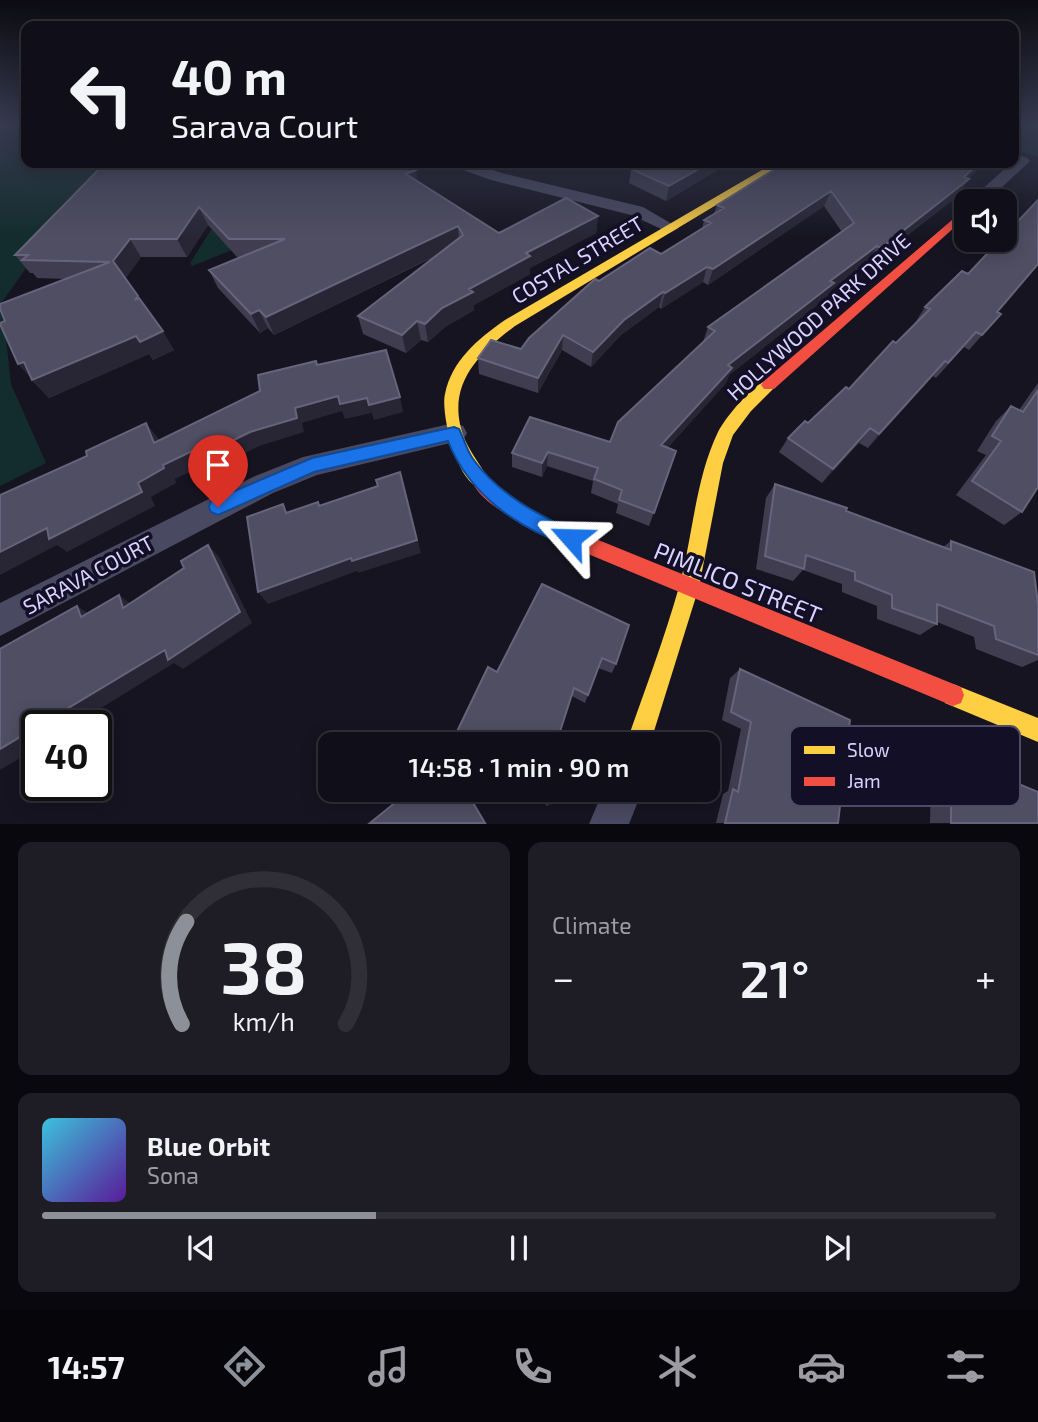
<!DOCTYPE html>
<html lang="en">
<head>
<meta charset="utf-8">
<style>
  body { margin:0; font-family:"Exo 2",sans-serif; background:#1e1d26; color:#f1f3f6; height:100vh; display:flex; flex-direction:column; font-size:26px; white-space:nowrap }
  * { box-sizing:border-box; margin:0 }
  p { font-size:23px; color:#9c9ca2 }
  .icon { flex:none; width:38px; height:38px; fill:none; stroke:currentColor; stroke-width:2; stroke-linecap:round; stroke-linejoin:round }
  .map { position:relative; height:824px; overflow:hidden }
  .sheet { display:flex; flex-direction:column; gap:18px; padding:18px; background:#09080e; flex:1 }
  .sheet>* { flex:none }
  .guide { position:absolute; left:21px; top:21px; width:998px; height:147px; border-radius:14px; box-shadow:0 4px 18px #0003,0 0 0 2px #302f38; background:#100f19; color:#f1f3f6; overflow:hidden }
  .controls { position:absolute; left:954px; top:189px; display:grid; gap:14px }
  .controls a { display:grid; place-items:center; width:63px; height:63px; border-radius:14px; background:#100f19; box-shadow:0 4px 18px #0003,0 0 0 2px #302f38; font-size:35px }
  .speed { position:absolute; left:21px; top:710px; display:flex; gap:14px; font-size:35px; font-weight:700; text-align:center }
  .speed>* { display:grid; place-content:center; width:91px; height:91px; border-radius:50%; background:#100f19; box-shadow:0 4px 18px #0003,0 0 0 2px #302f38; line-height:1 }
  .speed .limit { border:4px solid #111; border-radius:10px; background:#fff; color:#111 }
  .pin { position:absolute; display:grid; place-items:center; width:60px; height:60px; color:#fff; margin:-72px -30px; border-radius:50% 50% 50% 0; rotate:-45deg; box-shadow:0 0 7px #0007 }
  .pin .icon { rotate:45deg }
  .me { position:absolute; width:77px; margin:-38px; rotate:295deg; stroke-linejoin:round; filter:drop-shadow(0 0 5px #0008) }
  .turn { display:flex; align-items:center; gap:24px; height:147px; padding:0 35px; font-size:32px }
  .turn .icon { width:91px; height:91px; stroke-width:2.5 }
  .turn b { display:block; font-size:49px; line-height:60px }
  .big { font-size:52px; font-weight:600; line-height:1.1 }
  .sheet .widget { flex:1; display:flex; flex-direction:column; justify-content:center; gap:10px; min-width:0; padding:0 24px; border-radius:14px; background:#1e1d26 }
  .sheet .dial { align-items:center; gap:0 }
  .dial svg { height:182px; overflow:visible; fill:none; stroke:#302f38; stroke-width:7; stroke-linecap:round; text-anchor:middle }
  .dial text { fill:#f1f3f6; stroke:none }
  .song { display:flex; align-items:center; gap:21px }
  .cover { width:84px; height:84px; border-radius:10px; background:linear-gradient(135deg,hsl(190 70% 55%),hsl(270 70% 35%)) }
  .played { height:7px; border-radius:4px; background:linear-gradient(90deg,#8c9099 35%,#302f38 35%) }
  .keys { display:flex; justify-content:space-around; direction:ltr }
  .heat { display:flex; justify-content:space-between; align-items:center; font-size:38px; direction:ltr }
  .sheet .tiles { flex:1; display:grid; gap:18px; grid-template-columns:1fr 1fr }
  .widget:last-child { grid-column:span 2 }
  .trip { position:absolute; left:318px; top:732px; width:402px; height:70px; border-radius:14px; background:#100f19; box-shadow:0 4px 18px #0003,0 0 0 2px #302f38; font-weight:600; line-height:70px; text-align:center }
  .dock { display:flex; height:112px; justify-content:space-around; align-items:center; background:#06060a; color:#9c9ca2 }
  .dock .icon { width:49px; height:49px }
  .dock .active { color:#8c9099 }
  .dock b { font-size:32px; color:#f1f3f6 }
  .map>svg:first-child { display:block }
  .green { fill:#132c2d }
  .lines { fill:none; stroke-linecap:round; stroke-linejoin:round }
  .lane { fill:#4a4962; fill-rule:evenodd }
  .street { fill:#4a4962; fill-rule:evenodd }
  .slow { fill:#ffcf43; fill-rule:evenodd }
  .jam { fill:#f24e42; fill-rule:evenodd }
  .wall { fill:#403d50 }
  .shaded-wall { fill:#282635 }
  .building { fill:#504e63; stroke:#66637b; stroke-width:2 }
  .route { fill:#1a73e8; stroke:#114b97; stroke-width:2 }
  .labels { text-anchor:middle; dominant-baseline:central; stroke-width:7; stroke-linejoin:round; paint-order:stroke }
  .street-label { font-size:21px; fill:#d9d4ff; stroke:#130f26 }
  .near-street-label { font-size:24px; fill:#d9d4ff; stroke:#130f26 }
  .key { fill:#130f26; stroke:#4e4a67; stroke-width:2 }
  .key-label { font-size:19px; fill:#d9d4ff }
</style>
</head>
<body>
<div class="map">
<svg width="1038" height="824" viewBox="0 0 1038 824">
  <rect width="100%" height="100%" fill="#161421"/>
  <path class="green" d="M0,124h26v39h89l-81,94 -32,45 9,82 35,79 -46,23z
    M1013,124h25v33l-25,-8z
    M223,211l29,31 -60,24 -2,-3z"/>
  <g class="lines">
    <path class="lane" d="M479,163h10l-15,8 -7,-2z"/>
    <path class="street" d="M1022,156l5,2 3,3 -3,3 -40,37h-18l48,-43z
      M449,163h22l31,10 141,34 36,21 -9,5 -39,-18 -140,-35 -39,-14z
      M454,423l9,3 4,7 -4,7 -146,35 -44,18 -273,143v-33l253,-126 50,-20z
      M604,789h39l-14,35h-40z"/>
    <path class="slow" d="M774,163h12l-271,163c-39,29 -71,62 -50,114 7,15 17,27 25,42l-3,5c-27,10 -47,-73 -42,-93 7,-34 33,-55 60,-74z
      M769,379l8,6 -26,26 -18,24 -10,28 -24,124 -49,157h-24c18,-52 38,-104 53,-157 14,-51 16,-107 39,-155 8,-15 34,-47 51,-53z
      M953,684l85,34v24l-93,-39 -3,-8 3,-8z"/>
    <path class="jam" d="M966,208v9l-192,172h-10l-3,-4 3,-4z
      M481,475l6,2 21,19 46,26 407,165 3,8 -3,8 -8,3 -413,-172c-21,-14 -56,-28 -68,-52l3,-5z"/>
  </g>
  <path class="wall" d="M105,163l312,18 82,52 99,-17 -2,17 -66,35v6l-56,31v5l-29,17 -17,15 -7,-2 -15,13 -43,-19 -5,-18 78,-60 -162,79 -6,-7 -8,5 -42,-45 -9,-18 31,-13h-3l-29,-32 -21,32h-46l-16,22 49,71 -21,10 -4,-6 -100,44 -17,-18 -27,-59 62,-42 -30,-1 -4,-5h-3l-15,-18z
    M729,163l-63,38 -37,-18 2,-14z
    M746,163h16l-12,6z
    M985,163l-17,16 -8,15 -88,69 -4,-2 -37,29 -5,8 -97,77 -3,8 -59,65 9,3 -27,75 -33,-13 2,-9 -27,-11 2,-12 -46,-15 -5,11 -30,-10v-14l98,-11 93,-100 5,-15 134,-95 -18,-26 -116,79 -5,-3 -42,27 -2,-2 -38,28 -30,32 -29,-17 -24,43 -59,-19 -1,-16 43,-9 78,-68 62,-27 41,-25 2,-9 10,-6 3,-9z
    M925,307l72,5 4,2 -32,36 -5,-3 -28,31 -3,-2 -65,72 -9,-5 -37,40 -43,-31 9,-14 20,-15 41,-34 47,-46 20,-20h-1z
    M1038,383v104l-16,25 -18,13 -48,-30 30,-40 -9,-4 19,-30 15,-15 8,4z
    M775,484l168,63 8,-6 87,63v56l-16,7 -46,-18 -2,-12 -37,-15v2l-17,11 -43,-16v-13l-35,-14v-8l-39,-14 -10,11 -37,-12 10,-71z
    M542,584l74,80 -4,9 -14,-5 -13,35 -13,-7 -75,-24z
    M740,669l98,154h-122l7,-29 5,-3 13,-62 -19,-9 8,-42z
    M951,769l34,14 22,-4 31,44h-108l1,-48z
    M519,789h35l-6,17z"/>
  <path class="shaded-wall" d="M709,163h20l-63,38 3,-15z
    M752,163h10l-12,6z
    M979,163h6l-21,20 5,-4 -9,15 -88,69 9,-15z
    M416,170l2,17 -12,-13z
    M831,191l-7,15 -116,79 5,-16z
    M199,207l9,18 -21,32 -10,-18z
    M598,216l-2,17 -66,35v6l-56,31v5l-29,17 -17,15 -3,-18 17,-16 27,-19 57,-36z
    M458,226l1,18 -185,91 -8,-18z
    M130,239l11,18 -16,22 -12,-18z
    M877,246l-9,15 -37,29 -5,8 -97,77 -3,8 -69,77 4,-15 67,-80 102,-84z
    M707,267l-4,15 -42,27 4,-16z
    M663,292l-4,15 -38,28 -30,32 2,-15 31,-32z
    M259,310l9,18 -8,5 -9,-19z
    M417,321l4,19 -15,13 -4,-18z
    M163,331l11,19 -21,10 -4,-6 -100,44 -31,-34 6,-2 112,-26z
    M563,335l-1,15 -24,43v-15z
    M945,361l-12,15 -65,72 11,-14z
    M338,396l29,2 4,15 -26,6 -3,-8 -40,12 2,9 -45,14 -27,14 -10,-14 73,-38z
    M400,397l3,15 -29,8 -5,-15z
    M146,423l12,15 8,19 -12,-14z
    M870,428l-11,15 -37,40 11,-14z
    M217,439l10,15 -52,25 1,4 -25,14 4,9 -88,46 -10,-7 -57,30v-23l138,-69 25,-18z
    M548,452l-1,14 -5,11v-14z
    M400,472l21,81 -63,20 -1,-2 -89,33 -10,-12z
    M208,545l11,12 33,66 -69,46 -9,-6 -102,63h-34l127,-76z
    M119,595l16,12 -12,1z
    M77,606l17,11h-13z
    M37,727v21l-37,22v-21z"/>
  <path class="building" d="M105,163h300l11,7 -10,4 93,59 67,-35 32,18 -72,37 4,3 -61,33 4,3 -31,16 -17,16 -8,-3 -15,14 -44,-19 105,-81 -5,-9 -192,91 -7,-7 -8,4 -42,-44 76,-31h-56l-30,-32 -22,32h-47l-17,22 25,35 -3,4 4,-2 24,33 -23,11 -4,-6 -104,44 -8,-18 -6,2 -18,-40v-1l5,-2 -5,-12v-5l110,-42 -88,-2 6,-5h-13z
    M645,163h64l-40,23 -38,-17z
    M785,163h194l-15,14 5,2 -88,69 -4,-2 -47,35 4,2 -106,82 4,3 -71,77 15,6 -22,62 -35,-13 3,-10 -28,-11 4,-11 -50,-16 -6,11 -30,-10 18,-36 80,25 8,-20 97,-91 -7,-4 146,-104 -23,-32 -118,78 -6,-2 -42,26 -2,-1 -39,28 -31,32 -30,-17 -25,43 -60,-20 13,-18 30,9 8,-11 66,-59 4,2 51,-33 11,6 50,-31 -7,-3 20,-12 -7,-3z
    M1038,200v64l-41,48 4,2 -19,21 -6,-3 -28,31 -3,-2 -66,73 -9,-6 -37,41 -45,-31 17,-17 3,2 38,-36 3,2 44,-48 3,2 34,-34 -5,-2 37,-36 6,3 32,-34h4v-4z
    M386,350l14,47 -31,8 -2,-7 -27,6 -2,-8 -43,12 2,10 -47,14 -28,14 -5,-7 -54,26 1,3 -26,15 4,9 -93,47 -2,-11 -47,24v-57l87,-39 -1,-5 60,-28 8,20 106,-52 -2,-16 58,-14 1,4z
    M1038,390v97l-16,25 -50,-31 29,-40 -9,-5 19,-30 12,6z
    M400,472l17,68 -65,21 -1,-3 -93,34 -11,-75 36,-13 3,9 32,-11 1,4 59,-20 -2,-6z
    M775,484l72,24 -1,3 105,39v-9l83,31 4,32v51l-42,-16 -2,-13 -57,-22v20l-45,-16v-13l-37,-15v-8l-49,-17 -2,14 -39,-13z
    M208,545l32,67 -72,48 -3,-10 -165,99v-100l77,-43 4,11 38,-22 4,13 61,-40 -3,-7z
    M542,584l87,41 -13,39 -14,-6 -14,37 -14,-7 -18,56h-105l37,-77 9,5z
    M740,669l110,51 -12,103h-113l8,-34 5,3 13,-70 -20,-10z
    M951,769l56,23v-13l31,13v31h-87z
    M412,789h53l20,34h-115z
    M527,789h27l-4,14z"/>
  <linearGradient id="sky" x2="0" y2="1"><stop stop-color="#0c0b12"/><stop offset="0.52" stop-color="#363a4e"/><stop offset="1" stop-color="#363a4e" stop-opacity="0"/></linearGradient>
  <rect width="1038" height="239" fill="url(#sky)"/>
  <path class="route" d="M454,427l5,2c5,10 8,22 14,30 25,35 66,57 104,73l3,6 -3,6 -6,3c-54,-20 -101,-51 -123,-106l-134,31 -96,43 -7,-3 -2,-5 2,-6 101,-43z"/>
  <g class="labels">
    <g class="street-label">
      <text transform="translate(577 259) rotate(-31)">COSTAL STREET</text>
      <text transform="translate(818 316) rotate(-42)">HOLLYWOOD PARK DRIVE</text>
      <text transform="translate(88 574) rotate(-28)">SARAVA COURT</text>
    </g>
    <g class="near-street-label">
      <text transform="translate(738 582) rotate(22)">PIMLICO STREET</text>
    </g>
  </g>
  <rect x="790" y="726" width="230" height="80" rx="10" class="key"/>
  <rect x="804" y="746" width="31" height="8" fill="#ffcf43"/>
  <rect x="804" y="777" width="31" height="9" fill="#f24e42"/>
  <g class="key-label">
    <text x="847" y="757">Slow</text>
    <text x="847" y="788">Jam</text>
  </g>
</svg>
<div class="controls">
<a><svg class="icon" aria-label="sound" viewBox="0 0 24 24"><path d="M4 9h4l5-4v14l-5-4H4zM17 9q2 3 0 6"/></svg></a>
</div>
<div class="speed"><div class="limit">40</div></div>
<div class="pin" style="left:218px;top:507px;background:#d93025"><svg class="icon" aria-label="arrive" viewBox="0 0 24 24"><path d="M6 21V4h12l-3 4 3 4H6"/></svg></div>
<svg class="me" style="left:571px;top:538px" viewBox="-20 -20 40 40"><path d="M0-17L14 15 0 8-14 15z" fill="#1a73e8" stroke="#fff" stroke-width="4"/></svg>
<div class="trip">14:58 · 1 min · 90 m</div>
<div class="guide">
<div class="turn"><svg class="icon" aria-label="left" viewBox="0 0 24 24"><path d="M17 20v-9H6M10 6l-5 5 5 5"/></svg><div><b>40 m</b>Sarava Court</div></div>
</div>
</div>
<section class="sheet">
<div class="tiles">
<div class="widget dial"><svg viewBox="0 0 100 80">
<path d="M14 69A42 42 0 1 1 86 69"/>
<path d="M14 69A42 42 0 0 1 16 24" stroke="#8c9099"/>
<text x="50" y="56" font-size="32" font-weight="700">38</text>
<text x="50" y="72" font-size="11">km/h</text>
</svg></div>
<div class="widget"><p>Climate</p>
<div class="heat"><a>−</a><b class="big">21°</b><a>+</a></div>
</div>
<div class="widget">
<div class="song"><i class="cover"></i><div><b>Blue Orbit</b><p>Sona</p></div></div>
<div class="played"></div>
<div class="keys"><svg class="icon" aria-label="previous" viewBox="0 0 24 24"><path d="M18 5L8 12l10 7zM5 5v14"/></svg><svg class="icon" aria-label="pause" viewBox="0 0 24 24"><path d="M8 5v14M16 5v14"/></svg><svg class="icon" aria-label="next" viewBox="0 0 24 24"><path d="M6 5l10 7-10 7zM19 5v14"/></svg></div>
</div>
</div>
</section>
<nav class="dock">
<b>14:57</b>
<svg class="icon active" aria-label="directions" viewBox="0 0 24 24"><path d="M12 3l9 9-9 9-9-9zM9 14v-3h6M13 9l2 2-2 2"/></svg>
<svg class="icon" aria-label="music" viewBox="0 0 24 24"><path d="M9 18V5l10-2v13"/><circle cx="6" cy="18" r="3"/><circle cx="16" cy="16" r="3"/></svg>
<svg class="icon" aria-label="phone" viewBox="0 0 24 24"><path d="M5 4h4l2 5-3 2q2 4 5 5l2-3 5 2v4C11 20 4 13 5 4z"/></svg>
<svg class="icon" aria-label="climate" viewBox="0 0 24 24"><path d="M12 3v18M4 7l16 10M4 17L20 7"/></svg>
<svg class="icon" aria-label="car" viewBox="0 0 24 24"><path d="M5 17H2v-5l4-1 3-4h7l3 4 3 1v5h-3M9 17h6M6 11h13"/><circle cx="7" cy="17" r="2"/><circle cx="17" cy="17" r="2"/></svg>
<svg class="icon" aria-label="filters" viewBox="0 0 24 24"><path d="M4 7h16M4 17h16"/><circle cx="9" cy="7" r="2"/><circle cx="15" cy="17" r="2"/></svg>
</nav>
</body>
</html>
